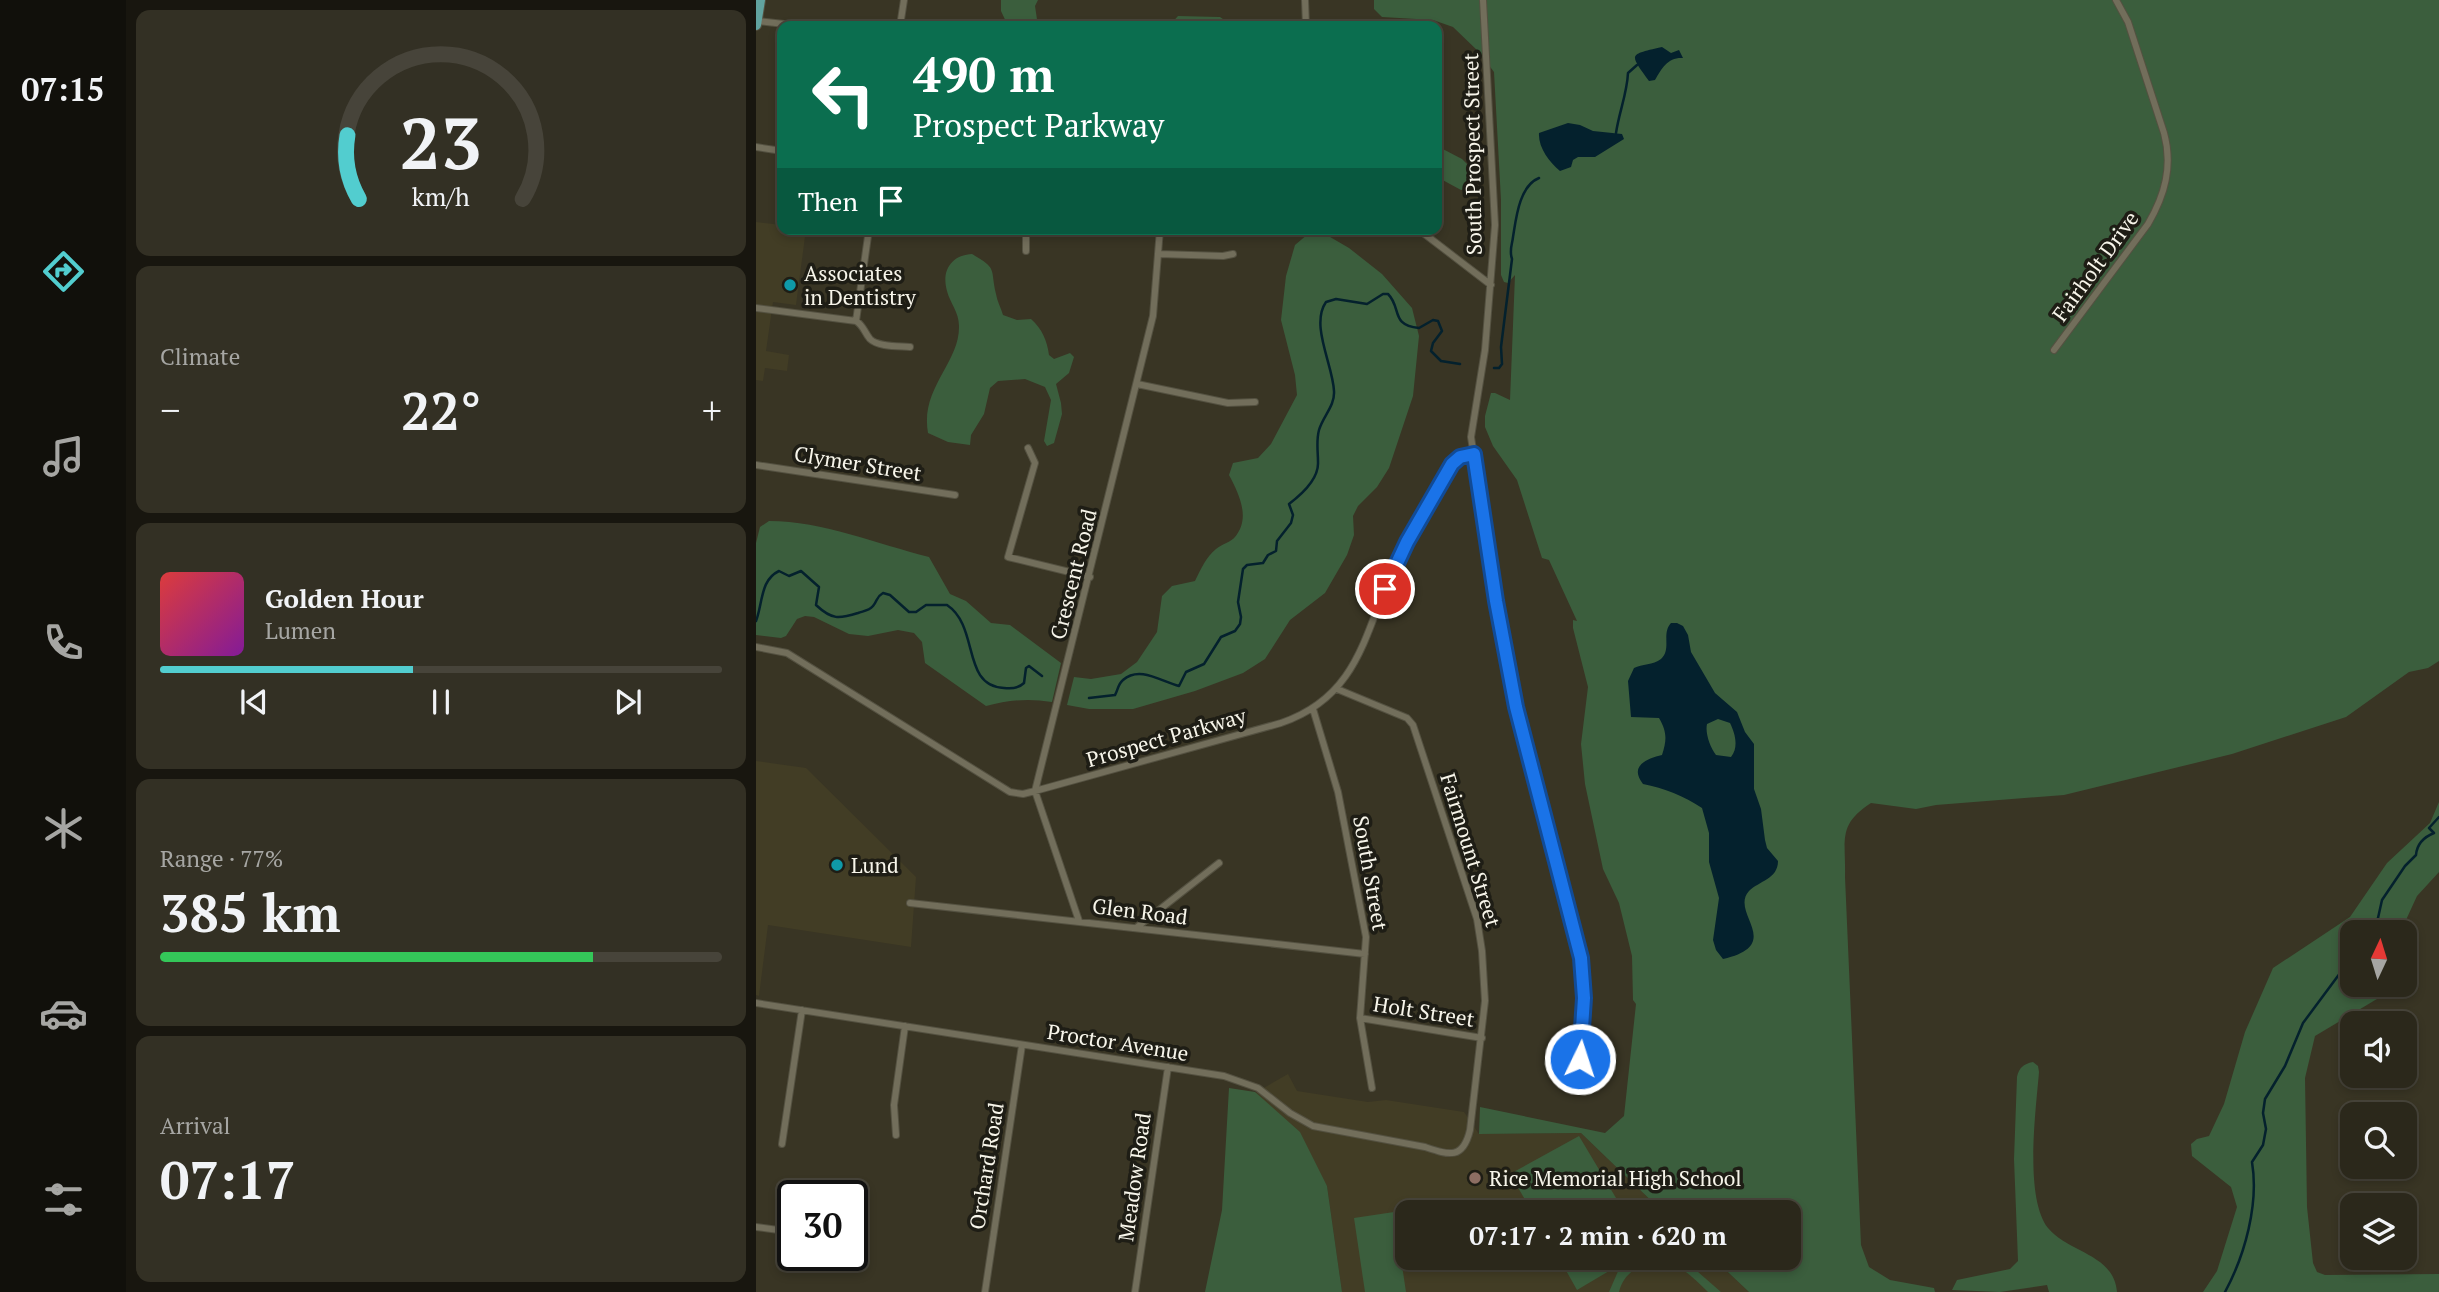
<!DOCTYPE html>
<html lang="en">
<head>
<meta charset="utf-8">
<style>
  body { margin:0; font-family:"PT Serif",serif; background:#333024; color:#f1f3f6; height:100vh; display:flex; flex-direction:column; font-size:26px; white-space:nowrap }
  * { box-sizing:border-box; margin:0 }
  p { font-size:23px; color:#a6a6a3 }
  .icon { flex:none; width:38px; height:38px; fill:none; stroke:currentColor; stroke-width:2; stroke-linecap:round; stroke-linejoin:round }
  .map { position:relative; flex:1; overflow:hidden }
  .panel { display:flex; flex-direction:column; gap:10px; padding:10px; background:#18160f; width:630px }
  .panel>* { flex:none }
  .guide { position:absolute; left:21px; top:21px; width:665px; height:214px; border-radius:14px; box-shadow:0 4px 10px #0003,0 0 0 2px #47443a; background:#0b6e4f; color:#fff; overflow:hidden }
  .needle { width:46px; rotate:4deg }
  .controls { position:absolute; left:1584px; top:920px; display:grid; gap:14px }
  .controls a { display:grid; place-items:center; width:77px; height:77px; border-radius:14px; background:#2b281b; box-shadow:0 4px 10px #0003,0 0 0 2px #47443a; font-size:35px }
  .speed { position:absolute; left:21px; top:1180px; display:flex; gap:14px; font-size:35px; font-weight:700; text-align:center }
  .speed>* { display:grid; place-content:center; width:91px; height:91px; border-radius:50%; background:#2b281b; box-shadow:0 4px 10px #0003,0 0 0 2px #47443a; line-height:1 }
  .speed .limit { border:4px solid #111; border-radius:10px; background:#fff; color:#111 }
  .pin { position:absolute; display:grid; place-items:center; width:60px; height:60px; color:#fff; margin:-30px; border:4px solid #fff; border-radius:50%; box-shadow:0 2px 7px #0007 }
  .me { position:absolute; width:77px; margin:-38px; rotate:4deg; stroke-linejoin:round; filter:drop-shadow(0 0 5px #0008) }
  .turn { display:flex; align-items:center; gap:24px; height:147px; padding:0 21px; font-size:32px }
  .turn .icon { width:91px; height:91px; stroke-width:2.5 }
  .turn b { display:block; font-size:49px; line-height:60px }
  .then { display:flex; align-items:center; height:66px; padding:0 21px; background:#0003; gap:14px; font-size:26px }
  .big { font-size:52px; font-weight:800; line-height:1.1 }
  .panel .widget { flex:1; display:flex; flex-direction:column; justify-content:center; gap:10px; min-width:0; padding:0 24px; border-radius:14px; background:#333024 }
  .panel .dial { align-items:center; gap:0 }
  .dial svg { height:182px; overflow:visible; fill:none; stroke:#47443a; stroke-width:7; stroke-linecap:round; text-anchor:middle }
  .dial text { fill:#f1f3f6; stroke:none }
  .song { display:flex; align-items:center; gap:21px }
  .cover { width:84px; height:84px; border-radius:10px; background:linear-gradient(135deg,hsl(0 70% 55%),hsl(290 70% 35%)) }
  .played { height:7px; border-radius:4px; background:linear-gradient(90deg,#52cdcf 45%,#47443a 45%) }
  .keys { display:flex; justify-content:space-around; direction:ltr }
  .heat { display:flex; justify-content:space-between; align-items:center; font-size:38px; direction:ltr }
  .charge { height:10px; border-radius:5px; background:linear-gradient(90deg,#34c759 77%,#47443a 0) }
  .trip { position:absolute; left:639px; top:1200px; width:406px; height:70px; border-radius:14px; background:#2b281b; box-shadow:0 4px 10px #0003,0 0 0 2px #47443a; font-weight:800; line-height:70px; text-align:center }
  main { display:flex; flex:1; min-height:0 }
  .tab-bar { display:flex; flex-direction:column; width:126px; justify-content:space-around; align-items:center; background:#11100b; color:#a6a6a3 }
  .tab-bar .icon { width:49px; height:49px }
  .tab-bar .on { color:#52cdcf }
  .tab-bar b { font-size:32px; color:#f1f3f6 }
  .map>svg:first-child { display:block }
  .built { fill:#423d25 }
  .green { fill:#3b5e3d }
  .water { fill:#04212d; fill-rule:evenodd }
  .lines { fill:none; stroke-linecap:round; stroke-linejoin:round }
  .stream { stroke:#04212d; stroke-width:2.5 }
  .minor-casing { stroke:#545141; stroke-width:8 }
  .primary-casing { stroke:#545141; stroke-width:12 }
  .minor { stroke:#726e5b; stroke-width:6 }
  .primary { stroke:#61a39f; stroke-width:10 }
  .route-casing { stroke:#114b97; stroke-width:18 }
  .route { stroke:#1a73e8; stroke-width:12 }
  .culture-dot { fill:#0f9aa8; stroke:#1e1d15; stroke-width:2.5 }
  .education-dot { fill:#8d6e63; stroke:#1e1d15; stroke-width:2.5 }
  .labels { text-anchor:middle; dominant-baseline:central; stroke-width:7; stroke-linejoin:round; paint-order:stroke }
  .street-label { font-size:21px; fill:#f7f5ea; stroke:#1e1d15 }
  .poi-label { font-size:21px; fill:#f7f5ea; stroke:#1e1d15; text-anchor:start }
</style>
</head>
<body>
<main>
<nav class="tab-bar">
<b>07:15</b>
<svg class="icon on" aria-label="directions" viewBox="0 0 24 24"><path d="M12 3l9 9-9 9-9-9zM9 14v-3h6M13 9l2 2-2 2"/></svg>
<svg class="icon" aria-label="music" viewBox="0 0 24 24"><path d="M9 18V5l10-2v13"/><circle cx="6" cy="18" r="3"/><circle cx="16" cy="16" r="3"/></svg>
<svg class="icon" aria-label="phone" viewBox="0 0 24 24"><path d="M5 4h4l2 5-3 2q2 4 5 5l2-3 5 2v4C11 20 4 13 5 4z"/></svg>
<svg class="icon" aria-label="climate" viewBox="0 0 24 24"><path d="M12 3v18M4 7l16 10M4 17L20 7"/></svg>
<svg class="icon" aria-label="car" viewBox="0 0 24 24"><path d="M5 17H2v-5l4-1 3-4h7l3 4 3 1v5h-3M9 17h6M6 11h13"/><circle cx="7" cy="17" r="2"/><circle cx="17" cy="17" r="2"/></svg>
<svg class="icon" aria-label="filters" viewBox="0 0 24 24"><path d="M4 7h16M4 17h16"/><circle cx="9" cy="7" r="2"/><circle cx="15" cy="17" r="2"/></svg>
</nav>
<section class="panel">
<div class="widget dial"><svg viewBox="0 0 100 80">
<path d="M14 69A42 42 0 1 1 86 69"/>
<path d="M14 69A42 42 0 0 1 9 41" stroke="#52cdcf"/>
<text x="50" y="56" font-size="32" font-weight="700">23</text>
<text x="50" y="72" font-size="11">km/h</text>
</svg></div>
<div class="widget"><p>Climate</p>
<div class="heat"><a>−</a><b class="big">22°</b><a>+</a></div>
</div>
<div class="widget">
<div class="song"><i class="cover"></i><div><b>Golden Hour</b><p>Lumen</p></div></div>
<div class="played"></div>
<div class="keys"><svg class="icon" aria-label="previous" viewBox="0 0 24 24"><path d="M18 5L8 12l10 7zM5 5v14"/></svg><svg class="icon" aria-label="pause" viewBox="0 0 24 24"><path d="M8 5v14M16 5v14"/></svg><svg class="icon" aria-label="next" viewBox="0 0 24 24"><path d="M6 5l10 7-10 7zM19 5v14"/></svg></div>
</div>
<div class="widget"><p>Range · 77%</p><b class="big">385 km</b><div class="charge"></div></div>
<div class="widget"><p>Arrival</p><b class="big">07:17</b></div>
</section>
<div class="map">
<svg width="1683" height="1292" viewBox="0 0 1683 1292">
  <rect width="100%" height="100%" fill="#393524"/>
  <path class="built" d="M0,222l26,3v4h24l-10,76 -23,-3 -7,49 23,4 -2,16 -22,-3 -2,13 -7,-1z
    M0,761l50,7 110,109 -5,70 -143,-22 -9,71 -3,-1z
    M532,1074l9,17 71,11 18,-2 78,12 15,22 102,-1 83,80h-257v45h306l36,34h-407l-15,-106 -53,-75 -19,-18z"/>
  <path class="green" d="M245,0h37l-3,6 3,20h-30l-7,-15z
    M618,0h1065v661l-11,7 -19,4 -63,45 -114,37 -168,41 -128,10 -20,4 -45,-6c-34,22 -25,37 -26,74l16,368 8,22 21,13 44,8 1,4h-186l-36,-34h75v-45h-124l-83,-80 -102,1 1,-27 125,26 19,-17 12,-112 -3,-4 -1,-44 -13,-53 -16,-34 -18,-85 -4,-40 7,-57 -15,-59v-8l4,1 -28,-61 -7,-2 -25,-78 -24,-34 -8,-19v-11l6,-23h4l15,7 5,-125 -7,8 -4,-1 -3,-7v-75l-7,-128 -15,-20 -26,-25 -20,-7 -51,-3 -8,-8z
    M422,16l42,1 13,9h-64z
    M681,146l25,13 8,8 -1,21 -8,2 -24,-13z
    M552,234h17l24,14 33,26 30,34 7,28 -6,60 -24,72 -12,19 -19,19 -5,10 1,19 -7,20 -22,38 -35,27 -25,39 -22,14 -48,18 -62,18h-44l-22,-4 7,-28 17,2 30,-5 16,-12 20,-30 5,-36 10,-10 23,-5c6,-12 11,-24 21,-32 6,-5 15,-7 19,-12 16,-19 4,-43 -6,-62l4,-12 25,-5 13,-14 26,-49 -2,-20 -14,-55 5,-44 9,-31z
    M216,254c26,15 18,14 24,40 1,7 5,14 7,21l14,5 14,-1c11,10 16,21 18,36l5,4 16,-6 4,4 -5,16 -13,11 5,19 1,11 -8,29 -7,3 -3,-5 7,-41 -6,-13 -20,-8 -27,2 -8,7 -6,26 -13,21 -1,10 -22,-3 -20,-9c-8,-45 32,-70 31,-107 0,-14 -9,-23 -12,-35 -6,-21 5,-36 25,-37z
    M13,521c54,0 108,23 160,36l21,37 16,7 25,22 19,2 51,38 -9,39c-24,-4 -43,-2 -66,4l-61,-43 -3,-21 -8,-9 -16,-3 -30,6 -19,-2 -35,-17 -9,-1 -8,3 -11,17 -5,2 -25,-3v-92l4,-16z
    M1683,802v70l-22,24 -17,37h-48v52h41l-1,5 -77,46 -10,42 2,129 6,56 4,9 8,3 114,-1v18h-236l14,-21 20,-64 -6,-20 -39,-31 -1,-12 6,-5 12,-3 15,-32 21,-72 28,-64 77,-51 37,-54 43,-40z
    M1277,1062l5,4 1,6c-3,38 -15,125 9,156 21,25 66,26 69,64h-68l-2,-7 -47,7 -48,-2 5,-10 53,-11 8,-8 -4,-102 3,-82c2,-9 6,-13 16,-15z
    M473,1088l26,4 45,40 27,54 15,106h-137l17,-82z
    M823,1136l46,77h-92l-23,-39z
    M638,1212l12,80h-41l-11,-74z
    M803,1258h72l-54,32z
    M878,1258h48l39,34h-13c-19,-18 -40,-42 -68,-26 -11,6 -18,14 -21,26h-10l10,-23z"/>
  <path class="water" d="M906,47l9,6 8,-3 4,8c-15,-1 -21,10 -28,22l-6,1c-20,-28 -21,-26 13,-34z
    M812,123l12,2 13,6 29,3 2,5 -29,18h-17l-5,3 -2,7 -11,4c-11,-9 -22,-24 -21,-38z
    M915,623h6l6,3 5,9 3,17 24,41 22,19 8,20 9,12v45l7,20 4,31 2,8 11,13c0,18 -19,20 -29,30 -20,22 37,53 -26,68l-7,-9 -3,-10 6,-42 -10,-36v-29l-7,-25c-18,-12 -38,-20 -59,-24 -14,-18 3,-25 19,-29 5,-15 5,-23 -3,-37l-28,-1 -3,-36 6,-13c8,-4 19,-3 27,-9 11,-10 0,-25 10,-36zM962,719l12,4c5,10 9,24 1,34l-15,-2c-6,-8 -11,-22 -9,-31z"/>
  <g class="lines">
    <path class="stream" d="M860,133c3,-21 11,-39 12,-60l9,-8
      M738,368h5l3,-4 -1,-17 11,-88c-3,-9 0,-13 1,-22 3,-18 6,-51 26,-59
      M0,621c7,-18 4,-41 23,-50l10,5 12,-5 18,16 -3,18c16,15 23,14 42,8 5,-2 11,-2 15,-7 5,-6 3,-9 10,-13l7,2 19,17h7l10,-7h21c33,22 14,81 57,83 8,1 15,0 20,-5l2,-15 3,-2 13,10
      M333,698l26,-3c3,-5 3,-11 8,-15 17,-15 39,2 56,6l7,-14 18,-8 17,-27 14,-6 5,-7 1,-7 -3,-15 5,-33 4,-4 16,-2 5,-8 8,-4 1,-10 14,-18 2,-8 -4,-11c12,-9 30,-24 29,-42 0,-11 -2,-21 1,-32 4,-14 16,-24 15,-39 -1,-26 -24,-66 -8,-89l10,-3 31,5 16,-10h5c14,14 2,31 31,34l14,-8 5,1 4,10 -9,12 -2,8 10,10 19,3
      M1608,933l14,-15 4,-18 23,-34 11,-11c1,-12 8,-18 18,-22l-5,-5 10,-11
      M1469,1292c20,-37 34,-88 27,-130l11,-17 3,-16 -3,-16 2,-14 20,-33 18,-43 49,-66"/>
    <defs>
      <path id="minor" d="M549,0l1,26
        M727,0l12,225 -10,125 -14,87 25,164 20,106 65,251 3,40 -7,93
        M1,21l45,5
        M144,26l4,-26
        M0,147l26,4
        M270,229v22
        M662,229l73,56
        M403,254l64,2 10,-2
        M0,308l100,13c8,5 8,11 14,18 8,8 29,7 40,8
        M100,321l13,-92
        M1298,350l94,-126c17,-29 25,-58 16,-91l-36,-111 -12,-22
        M381,384l91,19 27,-1
        M272,448l7,15 -27,94 82,20
        M0,465l199,30
        M0,647l31,6 223,139 13,2 12,-3 246,-68c82,-28 84,-97 117,-165 17,-32 36,-63 55,-94l7,-7 14,-3
        M557,709l25,83 28,145 -6,81 12,70
        M154,903l455,51
        M323,921l-44,-130 118,-475 7,-87
        M380,928l83,-65
        M0,1003l468,73 34,12 32,25 23,13 112,21c24,8 38,13 45,-17l15,-129 -3,-50 -5,-32 -64,-194 -6,-7 -70,-29
        M604,1018l122,20
        M140,1135l-2,-30 11,-79
        M26,1144l20,-134
        M0,1227l37,5
        M96,1241l6,1
        M229,1292l37,-247
        M379,1292l33,-225"/>
      <path id="primary" d="M0,25l4,-25"/>
    </defs>
    <use href="#minor" class="minor-casing"/>
    <use href="#primary" class="primary-casing"/>
    <use href="#minor" class="minor"/>
    <use href="#primary" class="primary"/>
  </g>
  <g class="lines">
    <defs>
      <path id="route" d="M629,589l22,-47 45,-78 8,-7 14,-3 22,147 20,106 65,251 3,40 -4,61"/>
    </defs>
    <use href="#route" class="route-casing"/>
    <use href="#route" class="route"/>
  </g>
  <g class="culture-dot">
    <circle cx="34" cy="285" r="7"/>
    <circle cx="81" cy="865" r="7"/>
  </g>
  <circle class="education-dot" cx="719" cy="1178" r="7"/>
  <g class="labels">
    <g class="street-label">
      <text transform="translate(716 154) rotate(-91)">South Prospect Street</text>
      <text transform="translate(1339 266) rotate(-54)">Fairholt Drive</text>
      <text transform="translate(102 463) rotate(9)">Clymer Street</text>
      <text transform="translate(317 574) rotate(-76)">Crescent Road</text>
      <text transform="translate(410 737) rotate(-16)">Prospect Parkway</text>
      <text transform="translate(715 850) rotate(73)">Fairmount Street</text>
      <text transform="translate(615 873) rotate(80)">South Street</text>
      <text transform="translate(384 911) rotate(7)">Glen Road</text>
      <text transform="translate(668 1011) rotate(9)">Holt Street</text>
      <text transform="translate(362 1042) rotate(9)">Proctor Avenue</text>
      <text transform="translate(230 1166) rotate(-81)">Orchard Road</text>
      <text transform="translate(378 1177) rotate(-82)">Meadow Road</text>
    </g>
    <g class="poi-label">
      <text x="48" y="273">Associates<tspan x="48" dy="24">in Dentistry</tspan></text>
      <text x="95" y="865">Lund</text>
      <text x="733" y="1178">Rice Memorial High School</text>
    </g>
  </g>
</svg>
<div class="controls">
<a><svg class="needle" viewBox="-14 -14 28 28"><path d="M0-13l5 13h-10z" fill="#e53935"/><path d="M0 13l5-13h-10z" fill="#a6a6a3"/></svg></a>
<a><svg class="icon" aria-label="sound" viewBox="0 0 24 24"><path d="M4 9h4l5-4v14l-5-4H4zM17 9q2 3 0 6"/></svg></a>
<a><svg class="icon" aria-label="search" viewBox="0 0 24 24"><circle cx="10" cy="10" r="6"/><path d="M15 15l6 6"/></svg></a>
<a><svg class="icon" aria-label="layers" viewBox="0 0 24 24"><path d="M12 4l9 5-9 5-9-5zM3 14l9 5 9-5"/></svg></a>
</div>
<div class="speed"><div class="limit">30</div></div>
<div class="pin" style="left:629px;top:589px;background:#d93025"><svg class="icon" aria-label="arrive" viewBox="0 0 24 24"><path d="M6 21V4h12l-3 4 3 4H6"/></svg></div>
<svg class="me" style="left:824px;top:1059px" viewBox="-20 -20 40 40"><circle r="17" fill="#1a73e8" stroke="#fff" stroke-width="3"/><path d="M0-11L8 9 0 5-8 9z" fill="#fff"/></svg>
<div class="trip">07:17 · 2 min · 620 m</div>
<div class="guide">
<div class="turn"><svg class="icon" aria-label="left" viewBox="0 0 24 24"><path d="M17 20v-9H6M10 6l-5 5 5 5"/></svg><div><b>490 m</b>Prospect Parkway</div></div>
<div class="then">Then<svg class="icon" aria-label="arrive" viewBox="0 0 24 24"><path d="M6 21V4h12l-3 4 3 4H6"/></svg></div>
</div>
</div>
</main>
</body>
</html>
